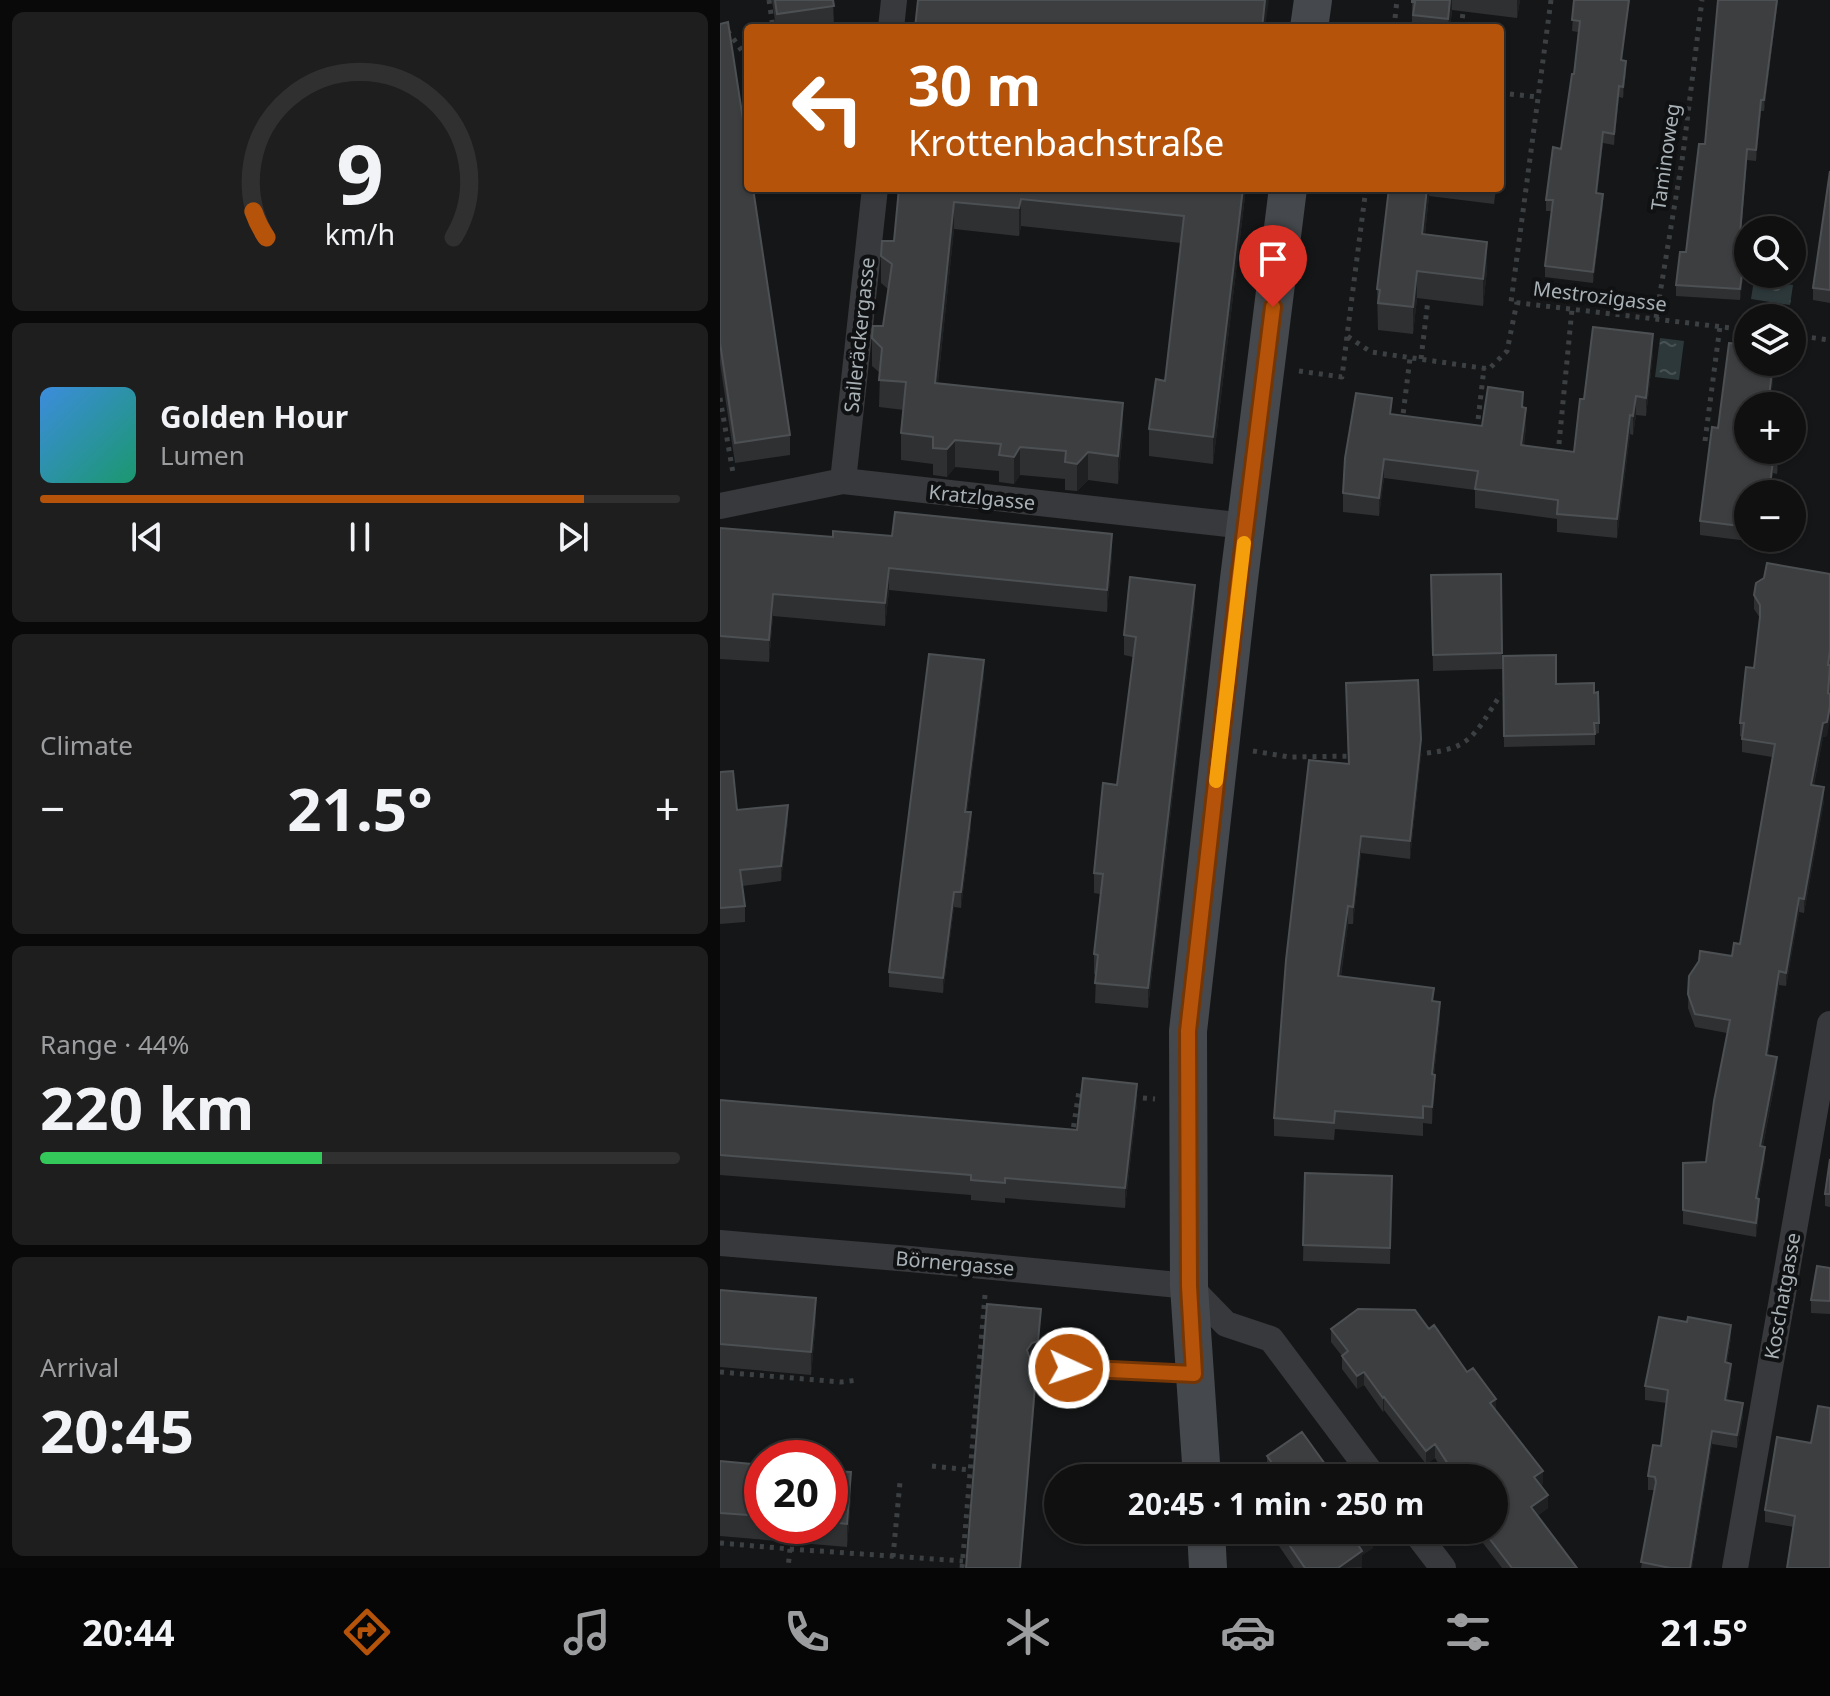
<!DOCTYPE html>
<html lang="en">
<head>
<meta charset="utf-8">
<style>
  body { margin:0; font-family:"Noto Sans",sans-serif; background:#1e1e1f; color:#f1f3f6; height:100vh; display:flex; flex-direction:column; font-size:30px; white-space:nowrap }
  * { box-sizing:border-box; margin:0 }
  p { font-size:26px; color:#9c9d9f }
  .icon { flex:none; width:44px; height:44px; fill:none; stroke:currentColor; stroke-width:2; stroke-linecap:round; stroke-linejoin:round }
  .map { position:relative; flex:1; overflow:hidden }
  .sheet { display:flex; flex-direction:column; gap:12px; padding:12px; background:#090909; width:720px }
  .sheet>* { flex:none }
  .guide { position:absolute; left:24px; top:24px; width:760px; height:168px; border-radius:8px; box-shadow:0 2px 6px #0004,0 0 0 2px #303031; background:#b45309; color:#fff; overflow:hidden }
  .tools { position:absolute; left:1014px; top:216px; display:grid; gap:16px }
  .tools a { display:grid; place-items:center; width:72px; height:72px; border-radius:50%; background:#101011; box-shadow:0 2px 6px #0004,0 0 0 2px #303031; font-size:40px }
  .speed { position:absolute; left:24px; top:1440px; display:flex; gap:16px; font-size:40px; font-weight:700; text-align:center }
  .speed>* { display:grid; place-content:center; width:104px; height:104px; border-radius:50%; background:#101011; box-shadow:0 2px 6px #0004,0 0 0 2px #303031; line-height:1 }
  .speed .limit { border:12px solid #d22; background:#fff; color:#111 }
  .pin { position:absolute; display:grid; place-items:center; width:68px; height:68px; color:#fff; margin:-82px -34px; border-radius:50% 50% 50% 0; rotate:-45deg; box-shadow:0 0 8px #0007 }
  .pin .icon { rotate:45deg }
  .me { position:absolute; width:88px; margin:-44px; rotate:93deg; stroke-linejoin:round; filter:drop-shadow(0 0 6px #0008) }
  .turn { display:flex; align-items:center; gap:28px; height:168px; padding:0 32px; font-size:36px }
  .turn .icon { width:104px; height:104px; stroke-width:2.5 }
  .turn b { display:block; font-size:56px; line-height:68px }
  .big { font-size:60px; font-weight:700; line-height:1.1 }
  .sheet .tile { flex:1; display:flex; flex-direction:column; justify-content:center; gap:12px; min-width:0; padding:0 28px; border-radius:12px; background:#1e1e1f }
  .sheet .dial { align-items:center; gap:0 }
  .dial svg { height:208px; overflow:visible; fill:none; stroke:#303031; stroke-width:7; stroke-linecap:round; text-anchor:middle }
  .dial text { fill:#f1f3f6; stroke:none }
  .song { display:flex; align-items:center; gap:24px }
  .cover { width:96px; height:96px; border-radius:12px; background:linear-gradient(135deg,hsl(210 70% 55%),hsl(160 70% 35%)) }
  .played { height:8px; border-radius:4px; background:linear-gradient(90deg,#b45309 85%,#303031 85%) }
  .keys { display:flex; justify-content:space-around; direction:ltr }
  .heat { display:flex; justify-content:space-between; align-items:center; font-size:44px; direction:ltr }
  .charge { height:12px; border-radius:6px; background:linear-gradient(90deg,#34c759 44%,#303031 0) }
  .trip { position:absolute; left:324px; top:1464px; width:464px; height:80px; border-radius:40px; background:#101011; box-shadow:0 2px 6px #0004,0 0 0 2px #303031; font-weight:700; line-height:80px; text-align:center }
  .menu { display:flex; height:128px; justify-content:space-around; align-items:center; background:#060607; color:#9c9d9f }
  .menu .icon { width:56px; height:56px }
  .menu .active { color:#b45309 }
  .menu b { font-size:36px; color:#f1f3f6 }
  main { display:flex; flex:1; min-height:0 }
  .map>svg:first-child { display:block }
  .water { fill:url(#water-ripples) }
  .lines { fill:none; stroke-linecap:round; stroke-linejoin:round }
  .path { stroke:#3d4043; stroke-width:5; stroke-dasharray:4 6; stroke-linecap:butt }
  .lane { stroke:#37393c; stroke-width:14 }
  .street { stroke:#37393c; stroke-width:26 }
  .secondary { stroke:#45484c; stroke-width:38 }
  .wall { fill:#2f3032 }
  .shaded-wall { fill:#1f2021 }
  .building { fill:#3c3e40; stroke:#4d5053; stroke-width:2 }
  .route-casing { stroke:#753606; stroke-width:20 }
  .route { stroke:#b45309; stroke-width:14 }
  .slow { stroke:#f59e0b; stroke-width:14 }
  .labels { text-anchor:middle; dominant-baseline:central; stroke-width:8; stroke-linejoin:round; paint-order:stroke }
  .street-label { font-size:20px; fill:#a8b1b6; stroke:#101112 }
</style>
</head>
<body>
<main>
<section class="sheet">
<div class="tile dial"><svg viewBox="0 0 100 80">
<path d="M14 69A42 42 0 1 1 86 69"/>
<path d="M14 69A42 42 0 0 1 9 59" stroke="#b45309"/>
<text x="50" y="56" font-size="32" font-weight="700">9</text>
<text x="50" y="72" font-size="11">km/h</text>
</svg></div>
<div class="tile">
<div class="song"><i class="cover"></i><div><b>Golden Hour</b><p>Lumen</p></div></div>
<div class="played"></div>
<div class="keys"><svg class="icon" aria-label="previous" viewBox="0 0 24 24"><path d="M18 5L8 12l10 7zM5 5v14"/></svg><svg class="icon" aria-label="pause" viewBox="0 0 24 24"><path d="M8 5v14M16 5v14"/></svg><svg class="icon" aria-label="next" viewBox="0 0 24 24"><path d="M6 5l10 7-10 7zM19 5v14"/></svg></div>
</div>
<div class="tile"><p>Climate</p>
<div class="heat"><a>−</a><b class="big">21.5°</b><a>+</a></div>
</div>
<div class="tile"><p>Range · 44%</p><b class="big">220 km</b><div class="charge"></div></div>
<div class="tile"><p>Arrival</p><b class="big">20:45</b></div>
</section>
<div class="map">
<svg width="1110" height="1568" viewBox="0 0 1110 1568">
  <defs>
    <pattern id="water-ripples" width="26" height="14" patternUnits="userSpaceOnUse" patternTransform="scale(2)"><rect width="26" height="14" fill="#2c383a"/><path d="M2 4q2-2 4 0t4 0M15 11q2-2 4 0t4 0" fill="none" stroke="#485254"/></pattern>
  </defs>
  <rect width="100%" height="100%" fill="#151617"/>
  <path class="water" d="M1034,280l39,5 -3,20 -39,-6z
    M940,338l24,3 -5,39 -24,-3z"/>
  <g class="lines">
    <path class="path" d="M49,0l4,28
      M831,0l-40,302 237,28
      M0,27l4,-1 24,33
      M674,28l3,-28
      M741,28l2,-15
      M780,93l38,4
      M646,188l-19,148 24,16 118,17 18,-18 10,-49
      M936,318l27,-164 19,-154
      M1072,335l38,5
      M701,359l7,-59
      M579,371l43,6 5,-41
      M0,398l13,75
      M682,423l8,-65
      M757,429l7,-61
      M985,441l15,-115
      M838,454l14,-145
      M533,751l36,6 66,-1
      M697,754c54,-4 56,-17 84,-60
      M413,1097l22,2
      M352,1137l7,-46 8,1
      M0,1372l121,10 18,-2
      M212,1466l38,4
      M0,1543l70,6 -2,19
      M70,1549l173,12
      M173,1557l7,-75
      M242,1568l23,-273"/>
    <path class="lane" d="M317,1367l157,7"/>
    <path class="street" d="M171,28l3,-28
      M123,481l32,-293
      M0,506l123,-25 403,45
      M0,1243l190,16 279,27 37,38 45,15 104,139
      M694,1530l29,38
      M1015,1568l95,-544"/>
    <path class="secondary" d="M589,28l4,-28
      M482,1478l-13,-192 -1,-255 51,-452 49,-391
      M486,1530l2,38"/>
  </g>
  <path class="wall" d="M52,0h61l1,26 -12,2h-46z
    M692,0h108l-3,18 -65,-8 -2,18h-38z
    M854,0l48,60 4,12 -3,26 -4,-1 -5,48 -11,-2 -6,51 6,11 -10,78 -48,-6v-11l7,-55h-6v-11l15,-51 13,-75 4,-42 -6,-1z
    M998,0h60l-14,111h-3l-5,50 -9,-1 -8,98 5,12 -4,30 -64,-4v-11l10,-33 19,-108z
    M0,24l70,411v20l-55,8 -15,-100z
    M1110,171v132l-17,-3v-12z
    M179,188h347l-33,276 -64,-8v-27l16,-48 16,-138 -160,-17 -2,10 -65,-7 -16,154 185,47 -5,54 -30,-4 -11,11 -12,-1v-11l-45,-4 -6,9 -15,-2v-11l-44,-4 -8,10 -14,-2v-11l-32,-4v-27l3,-23 -25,-3 1,-34 -8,-7v-28l11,-12 5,-37 -7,-6v-27l13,-15z
    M669,188h107l-2,16 -65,-8 -4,38 62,36 -4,36 -66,-8 -4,36 -35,-4 -1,-41z
    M933,353l-7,63 -10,-1 -3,20 -3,-1 -13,104 -60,-6v-13l-82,-11v-18l-91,-12 -5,38 -36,-4v-19l49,-79 90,12 41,-18 3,19 -2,18 50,7 10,-53z
    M1055,362v5l-27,83h32l-3,24 -4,-1 -25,21v44h17l-1,5 -64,-8v-14l18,-93z
    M0,528l113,9 279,19 -5,56 -218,-22 -4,36 -112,-10 -4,46 -49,-3z
    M781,574l1,95 -69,2 -2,-96z
    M1110,574v116l-3,46 -4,1 -9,48 10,16 -20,112 -5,-1 -13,74 -7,-1 -11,70 9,16 -14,75 2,14 -7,39 1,14 -3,24 -73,-13v-48l23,-14 21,-129 -32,-6 -7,-19 1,-32 43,-20 8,-12 32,-187 -30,-5v-15l-2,-1v-13l14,-55 6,-50 -6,-9v-14z
    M475,605l-47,403 -53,-5 1,-28 -2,-1v-20l6,-60 -6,-1v-20l23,-88 16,-128 -9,-2v-20z
    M783,656l53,28 38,9 5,30v10l-4,1v11l-91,2z
    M264,676l-17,136 4,15 -10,81 -7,-1 -11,86 -54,-6v-15z
    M626,683l75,73 -11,103 -49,-6 -8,71h-5l-7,52 93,25 6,18 -6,56 -2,49 -9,-1v13l-88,-7 -1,11 -60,-4v-18l74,-354z
    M0,772l17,38 51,11 -7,60 -39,5 3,20v16l-25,2z
    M0,1100l357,30 60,-26 -12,104 -120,-10v5l-34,-3v-5l-251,-20z
    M1110,1159v48l-5,-1v-12z
    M585,1173l87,3 -2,88 -87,-3z
    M1110,1268v46l-19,-1v-13z
    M0,1290l96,31 -5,54 -91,-8z
    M611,1329h98l67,82 47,73 -2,2 7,22 -11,8 40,52h-75l-29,-38h21v-52h-46l-13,-20 -9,6 -42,-54 -1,2 -19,-27 -7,4 -15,-20v-13l-11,-14z
    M1011,1338l-4,25 4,14 -4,23 16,16 -6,32 -25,-4 -20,124h-51l14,-78h-7v-14l13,-30 5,-43 -21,-3v-14z
    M1091,1443l-17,84 -29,-5v-12z
    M547,1456l68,22h-64l-4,-6z
    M0,1461l42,4v61h68v-55l21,25 -4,51 -127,-11z
    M559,1530l94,18 -11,7v12l-1,1h-67l-15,-22z"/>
  <path class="shaded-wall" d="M545,0h4l-4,28h-3z
    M730,0h2v10l-2,18h-2z
    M797,0h3l-3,18z
    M909,0h1l-9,71v-11z
    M1057,0h1l-14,111v-11z
    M906,61v11l-3,26v-11z
    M899,86v11l-5,48v-11z
    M1041,100v11l-5,50v-11z
    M883,132v11l-7,61v-11z
    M1027,149v11l-9,109v-11z
    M523,188h3l-33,276v-27z
    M707,188h2v8l-7,65v-27z
    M883,194v11l-10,78v-11z
    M301,199v27l-2,10v-28z
    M234,202v27l-19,181v-27z
    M767,242v28l-4,36v-27z
    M1024,259v11l-4,30v-11z
    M697,271v27l-4,36v-27z
    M933,334v19l-7,63v-18z
    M1053,362h2v5l-5,39h-2z
    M916,396v19l-3,20v-19z
    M403,403v27l-5,54v-28z
    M806,408v19l-5,37v-19z
    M910,415v19l-13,104v-19z
    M235,440v27l-8,10v-28z
    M300,447v28l-6,9v-27z
    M1059,450h1l-3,24v-14z
    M368,452v28l-11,11v-27z
    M664,459v19l-5,38v-18z
    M1053,460v13l-3,21h-1z
    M392,534v22l-5,56v-22z
    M169,568v22l-4,36v-23z
    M475,585v20l-47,403v-20z
    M53,594v22l-4,46v-22z
    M264,660v16l-19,151v-15z
    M1110,706v14l-3,16 -4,1 -12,61v-13l12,-62z
    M701,739v17l-11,103v-18z
    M1104,787v14l-20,112v-14z
    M68,805v16l-7,60v-15z
    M251,812v15l-10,81v-16z
    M641,836v17l-8,71v-17z
    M234,892v15l-11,86v-15z
    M1079,898v14l-13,74v-13z
    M628,906v18l-10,69v-17z
    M1059,971v14l-13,84v-14z
    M720,1002v17l-8,73v-18z
    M1057,1057v14l-17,89v-14z
    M715,1075v17l-3,32v-17z
    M417,1084v20l-12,104v-20z
    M1045,1147v13l-9,52v-14z
    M1039,1199v14l-3,24v-14z
    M96,1298v23l-5,54v-23z
    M321,1309l-3,48 -6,2 -5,7v-16z
    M1011,1325v13l-6,37v-13z
    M317,1361v16l-16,191h-1z
    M1011,1364v13l-6,36v-13z
    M644,1372v13l-7,4v-13z
    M664,1397v13l-1,2v-14z
    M776,1399v13l-6,-9z
    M1023,1403v13l-6,32v-13z
    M992,1431v13l-20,124h-2z
    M715,1444v14l-9,6v-13z
    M823,1471v13l-9,6v-13z
    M131,1472v24l-4,51v-23z
    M828,1495v13l-17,12v-13z
    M653,1532v16l-11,7v12l-24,1 19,-25z"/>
  <path class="building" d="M55,0h58l1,6 -57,8z
    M198,0h347l-3,28h-347z
    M692,0h38l-2,19 -35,-4 2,-13h-3z
    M854,0h55l-8,60 5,1 -3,26 -4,-1 -5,48 -11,-2 -7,61 7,1 -10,78 -48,-6 8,-66h-7l7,-53 8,2 11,-75h2l6,-53 -8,-1z
    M998,0h59l-13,100h-3l-5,50 -9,-1 -9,109 6,1 -4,30 -64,-4 4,-33h6l13,-108h6z
    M8,22l20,130v36h5l37,247 -55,8 -15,-100v-319z
    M1110,171v119l-17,-2z
    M179,188h344l-30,249 -64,-8 7,-50 9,2 19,-165 -163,-17 -2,9 -65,-6 -19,181 188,20 -5,53 -30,-4 -11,12 -12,-2 1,-11 -46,-4 -6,10 -15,-2 2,-11 -46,-4 -8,9 -14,-1v-11l-32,-4 5,-51 -27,-2 3,-32 -10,-10 1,-12h10l9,-62 -11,-8 1,-15h12z
    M669,188h38l-5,46 65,8 -4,37 -66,-8 -4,36 -35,-4 2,-13 -3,-1z
    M873,327l60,7 -7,64 -10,-2 -3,20 -3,-1 -13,104 -60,-5 1,-14 -83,-11 3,-18 -94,-12 -5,39 -36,-5 2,-35 11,-65 36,5 -2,16 92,12 6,-39 35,5 -1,15 4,1 -5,37 53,7 6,-53h4z
    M1009,343l19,2v17h25l-5,44h-20v44h31l-2,10h-4l-4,34h-21v33l-48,-6 12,-94 6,1z
    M175,512l217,22 -5,56 -218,-22 -4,35 -112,-9 -4,46 -49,-4v-108l113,9v-6l59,5z
    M1047,563l63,11v76l-2,15h2l-2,28 2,1v12l-3,16 -4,1 -12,62 13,2 -20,112 -5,-1 -13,75 -7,-2 -13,84 11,2 -17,89 5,1 -9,51 3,1 -3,24 -73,-13v-47l23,-1 8,-61 16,-81 -35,-6 -7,-20 1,-18 10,-15 1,-10 32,5 2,-13 6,1 35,-200 -33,-5 2,-16h-4l6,-56 8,1 6,-51v-12l-6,-10 2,-12 8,-5z
    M781,574l1,79 -69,2 -2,-80z
    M410,577l65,8 -47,403 -53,-5 3,-28 -4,-1 9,-80 -9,-1 9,-90 14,2 19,-148 -12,-2z
    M209,654l55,6 -19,152h6l-10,80h-7l-11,86 -54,-6z
    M836,655v29l38,-1v10l4,-1 1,31h-5l1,11 -91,2 -1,-80z
    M698,680l3,59 -11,102 -49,-5 -8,71 -5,-1 -10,70 96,12 -2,13 8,1 -8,72 3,1 -3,32 -9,-1v12l-88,-7 -1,12 -60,-5 12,-158 23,-200 40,4 -3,-81z
    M13,771l4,39 51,-5 -7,61 -41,4 5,36 -25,2v-136z
    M363,1078l54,6 -12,104 -120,-10v5l-34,-3v-5l-251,-20v-55l357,30z
    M1110,1159v35h-5z
    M585,1173l87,3 -2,72 -87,-3z
    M1097,1266l13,2v33l-19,-1z
    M0,1290l96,8 -5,54 -91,-8z
    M267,1304l54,5 -3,32 -6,2 -5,7 2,6 8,5 -17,207h-54z
    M638,1309l57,1 14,19 5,-4 33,47 6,-4 23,31 -6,4 53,68 -9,6 14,18 -17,12 46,61h-65l-29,-38h11v-52h-37l-22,-34 -9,7 -42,-54 -1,1 -19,-26 -7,4 -15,-20 6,-5 -17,-22z
    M939,1317l28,5 1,-5 43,8 -6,37 6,2 -6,36 18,3 -6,32 -25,-4 -22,137h-20l-29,-6 15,-80 -1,-5 -7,-1 5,-31 8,1 7,-56 -23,-4z
    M1098,1406l12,2v160h-43l8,-52 -30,-6 12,-73 34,6z
    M582,1432l33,46h-52l-16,-22z
    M0,1461l42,4v51l-42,-3z
    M110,1471l21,1 -4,52 -17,-2z
    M559,1530h93l1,2 -16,11 5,8 -24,17h-33z"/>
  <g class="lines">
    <defs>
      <path id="route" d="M349,1368l125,6 -5,-88 -1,-255 51,-452 34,-272"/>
    </defs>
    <use href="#route" class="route-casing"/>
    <use href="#route" class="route"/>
    <path class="slow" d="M496,781l28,-238"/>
  </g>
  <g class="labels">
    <g class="street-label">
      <text transform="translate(945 157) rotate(-82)">Taminoweg</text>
      <text transform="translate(880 296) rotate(7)">Mestrozigasse</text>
      <text transform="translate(139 335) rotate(-84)">Saileräckergasse</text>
      <text transform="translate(262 497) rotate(6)">Kratzlgasse</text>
      <text transform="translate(235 1263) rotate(5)">Börnergasse</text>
      <text transform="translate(1062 1296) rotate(-80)">Koschatgasse</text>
    </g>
  </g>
</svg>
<div class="tools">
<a><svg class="icon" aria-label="search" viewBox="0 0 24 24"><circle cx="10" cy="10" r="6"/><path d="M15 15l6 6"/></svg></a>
<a><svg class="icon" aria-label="layers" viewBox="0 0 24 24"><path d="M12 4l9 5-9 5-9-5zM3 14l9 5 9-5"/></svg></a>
<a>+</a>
<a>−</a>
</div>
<div class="speed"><div class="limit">20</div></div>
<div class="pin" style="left:553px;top:307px;background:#d93025"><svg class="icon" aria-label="arrive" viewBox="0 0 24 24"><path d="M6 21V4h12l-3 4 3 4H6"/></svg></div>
<svg class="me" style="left:349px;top:1368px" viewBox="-20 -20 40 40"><circle r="17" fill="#b45309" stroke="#fff" stroke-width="3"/><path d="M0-11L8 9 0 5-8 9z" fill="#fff"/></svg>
<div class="trip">20:45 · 1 min · 250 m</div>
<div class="guide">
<div class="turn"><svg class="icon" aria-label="left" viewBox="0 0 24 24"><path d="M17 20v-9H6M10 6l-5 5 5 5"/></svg><div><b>30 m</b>Krottenbachstraße</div></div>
</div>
</div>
</main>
<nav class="menu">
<b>20:44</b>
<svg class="icon active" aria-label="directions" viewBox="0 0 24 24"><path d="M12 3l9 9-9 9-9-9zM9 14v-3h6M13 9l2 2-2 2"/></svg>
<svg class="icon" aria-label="music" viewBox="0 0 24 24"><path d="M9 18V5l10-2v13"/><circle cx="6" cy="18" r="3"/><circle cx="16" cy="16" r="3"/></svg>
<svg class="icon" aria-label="phone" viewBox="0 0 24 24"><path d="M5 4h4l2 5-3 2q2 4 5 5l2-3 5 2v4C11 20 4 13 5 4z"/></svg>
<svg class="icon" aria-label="climate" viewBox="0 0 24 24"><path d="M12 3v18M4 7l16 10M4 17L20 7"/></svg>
<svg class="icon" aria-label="car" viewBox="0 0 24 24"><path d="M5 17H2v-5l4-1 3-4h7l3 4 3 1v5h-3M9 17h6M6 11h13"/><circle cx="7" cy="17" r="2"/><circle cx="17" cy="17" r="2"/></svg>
<svg class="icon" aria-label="filters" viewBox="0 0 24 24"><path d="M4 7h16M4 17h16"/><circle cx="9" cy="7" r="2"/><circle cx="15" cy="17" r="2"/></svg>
<b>21.5°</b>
</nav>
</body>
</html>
